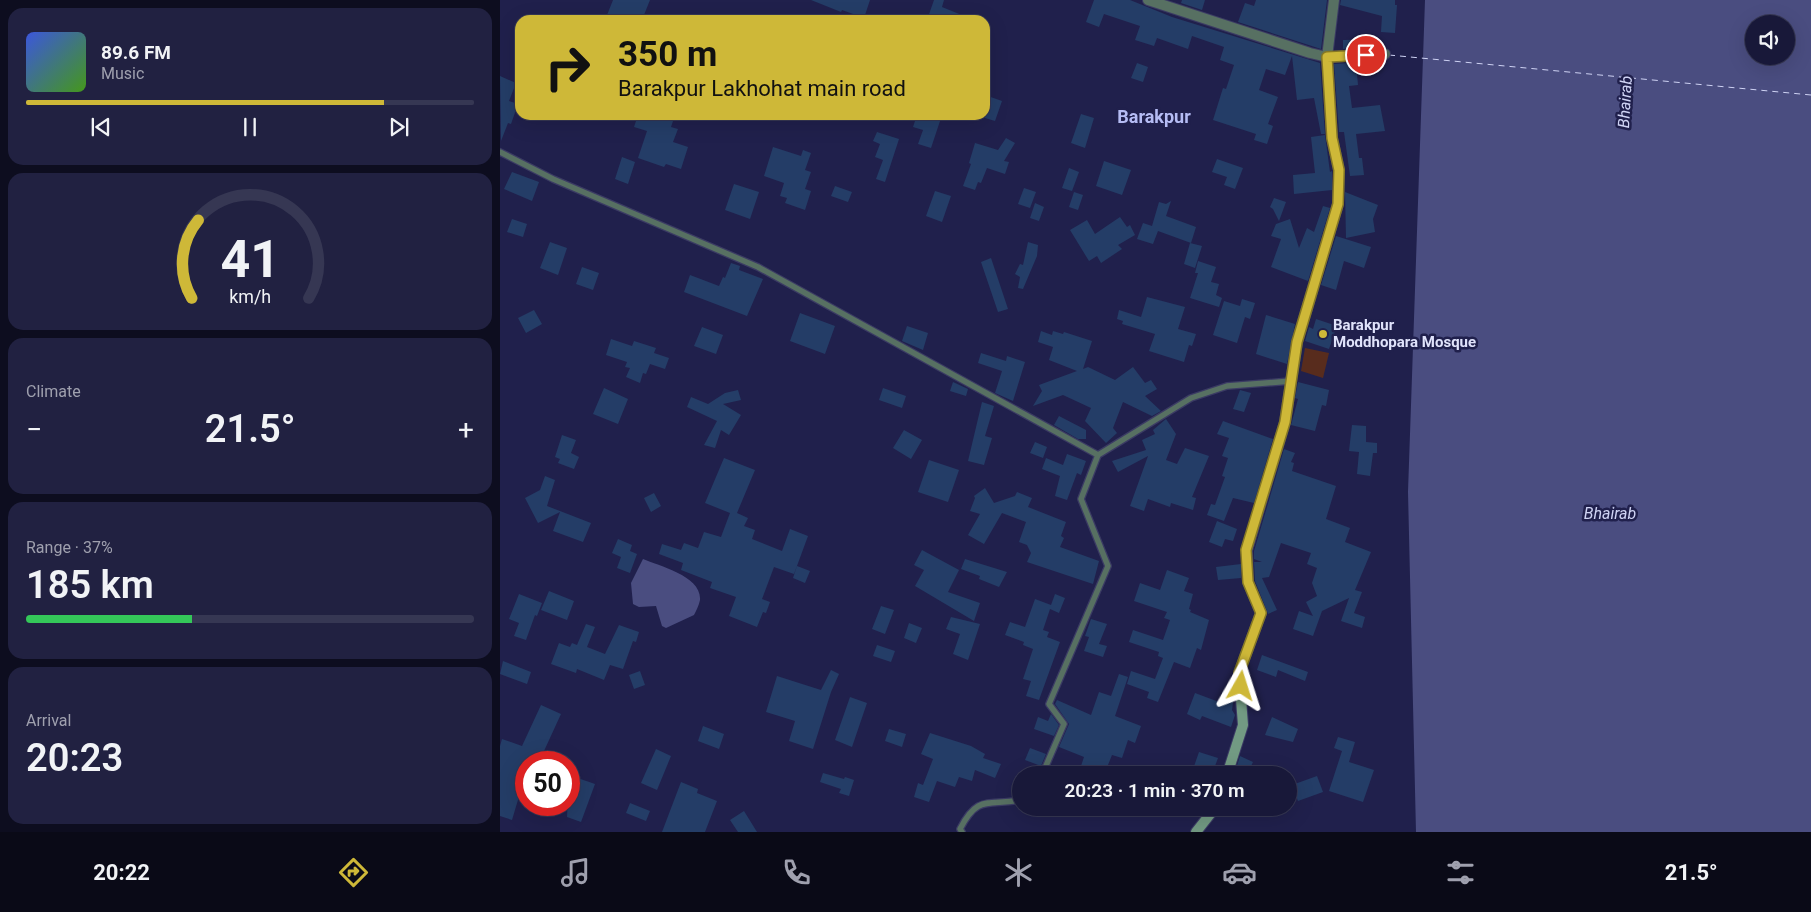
<!DOCTYPE html>
<html lang="en">
<head>
<meta charset="utf-8">
<style>
  body { margin:0; font-family:Roboto,sans-serif; background:#212141; color:#f1f3f6; height:100vh; display:flex; flex-direction:column; font-size:19px; white-space:nowrap }
  * { box-sizing:border-box; margin:0 }
  p { font-size:16px; color:#9fa0ae }
  .icon { flex:none; width:28px; height:28px; fill:none; stroke:currentColor; stroke-width:2; stroke-linecap:round; stroke-linejoin:round }
  .map { position:relative; flex:1; overflow:hidden }
  .details { display:flex; flex-direction:column; gap:8px; padding:8px; background:#0d0d1f; width:500px }
  .details>* { flex:none }
  .top-card { position:absolute; left:15px; top:15px; width:475px; height:105px; border-radius:15px; box-shadow:0 5px 20px #0002,0 0 0 1px #363753; background:#ceb838; color:#111; overflow:hidden }
  .controls { position:absolute; left:1245px; top:15px; display:grid; gap:10px }
  .controls a { display:grid; place-items:center; width:50px; height:50px; border-radius:50%; background:#181839; box-shadow:0 5px 20px #0002,0 0 0 1px #363753; font-size:25px }
  .speed { position:absolute; left:15px; top:751px; display:flex; gap:10px; font-size:25px; font-weight:700; text-align:center }
  .speed>* { display:grid; place-content:center; width:65px; height:65px; border-radius:50%; background:#181839; box-shadow:0 5px 20px #0002,0 0 0 1px #363753; line-height:1 }
  .speed .limit { border:8px solid #d22; background:#fff; color:#111 }
  .pin { position:absolute; display:grid; place-items:center; width:42px; height:42px; color:#fff; margin:-21px; border:2px solid #fff; border-radius:50%; box-shadow:0 1px 5px #0007 }
  .me { position:absolute; width:55px; margin:-28px; rotate:6deg; stroke-linejoin:round; filter:drop-shadow(0 0 4px #0008) }
  .turn { display:flex; align-items:center; gap:18px; height:105px; padding:0 20px; font-size:22px }
  .turn .icon { width:65px; height:65px; stroke-width:2.5 }
  .turn b { display:block; font-size:35px; line-height:42px }
  .big { font-size:38px; font-weight:600; line-height:1.1 }
  .details .widget { flex:1; display:flex; flex-direction:column; justify-content:center; gap:8px; min-width:0; padding:0 18px; border-radius:15px; background:#212141 }
  .details .dial { align-items:center; gap:0 }
  .dial svg { height:130px; overflow:visible; fill:none; stroke:#363753; stroke-width:7; stroke-linecap:round; text-anchor:middle }
  .dial text { fill:#f1f3f6; stroke:none }
  .song { display:flex; align-items:center; gap:15px }
  .cover { width:60px; height:60px; border-radius:8px; background:linear-gradient(135deg,hsl(230 70% 55%),hsl(100 70% 35%)) }
  .played { height:5px; border-radius:2px; background:linear-gradient(90deg,#ceb838 80%,#363753 80%) }
  .keys { display:flex; justify-content:space-around; direction:ltr }
  .heat { display:flex; justify-content:space-between; align-items:center; font-size:28px; direction:ltr }
  .charge { height:8px; border-radius:4px; background:linear-gradient(90deg,#34c759 37%,#363753 0) }
  .trip { position:absolute; left:512px; top:766px; width:285px; height:50px; border-radius:25px; background:#181839; box-shadow:0 5px 20px #0002,0 0 0 1px #363753; font-weight:600; line-height:50px; text-align:center }
  .menu { display:flex; height:80px; justify-content:space-around; align-items:center; background:#0a0a17; color:#9fa0ae }
  .menu .icon { width:35px; height:35px }
  .menu .selected { color:#ceb838 }
  .menu b { font-size:22px; color:#f1f3f6 }
  main { display:flex; flex:1; min-height:0 }
  .map>svg:first-child { display:block }
  .green { fill:#582c1d }
  .water { fill:#4a4d80; fill-rule:evenodd }
  .lines { fill:none; stroke-linecap:round; stroke-linejoin:round }
  .ferry { stroke:#cfd3f4; stroke-width:1; stroke-dasharray:6 5; stroke-linecap:butt }
  .building { fill:#243d67 }
  .service-casing { stroke:#3b3b64; stroke-width:8 }
  .minor-casing { stroke:#3b3b64; stroke-width:12 }
  .tertiary-casing { stroke:#3b3b64; stroke-width:12 }
  .secondary-casing { stroke:#3b3b64; stroke-width:12 }
  .service { stroke:#577062; stroke-width:5.5 }
  .minor { stroke:#577062; stroke-width:10 }
  .tertiary { stroke:#577062; stroke-width:10 }
  .secondary { stroke:#729a83; stroke-width:10 }
  .route-casing { stroke:#867824; stroke-width:12 }
  .route { stroke:#ceb838; stroke-width:9 }
  .poi-dot { fill:#ceb838; stroke:#20204c; stroke-width:2 }
  .labels { text-anchor:middle; dominant-baseline:central; stroke-width:5; stroke-linejoin:round; paint-order:stroke }
  .poi-label { font-size:15px; font-weight:bold; fill:#e0e3fb; stroke:#20204c; text-anchor:start }
  .water-label { font-size:16px; font-style:italic; fill:#cfd3f4; stroke:#20204c }
  .quarter-label { font-size:18px; font-weight:bold; fill:#b5bcf4; stroke:#20204c }
</style>
</head>
<body>
<main>
<section class="details">
<div class="widget">
<div class="song"><i class="cover"></i><div><b>89.6 FM</b><p>Music</p></div></div>
<div class="played"></div>
<div class="keys"><svg class="icon" aria-label="previous" viewBox="0 0 24 24"><path d="M18 5L8 12l10 7zM5 5v14"/></svg><svg class="icon" aria-label="pause" viewBox="0 0 24 24"><path d="M8 5v14M16 5v14"/></svg><svg class="icon" aria-label="next" viewBox="0 0 24 24"><path d="M6 5l10 7-10 7zM19 5v14"/></svg></div>
</div>
<div class="widget dial"><svg viewBox="0 0 100 80">
<path d="M14 69A42 42 0 1 1 86 69"/>
<path d="M14 69A42 42 0 0 1 18 21" stroke="#ceb838"/>
<text x="50" y="56" font-size="32" font-weight="700">41</text>
<text x="50" y="72" font-size="11">km/h</text>
</svg></div>
<div class="widget"><p>Climate</p>
<div class="heat"><a>−</a><b class="big">21.5°</b><a>+</a></div>
</div>
<div class="widget"><p>Range · 37%</p><b class="big">185 km</b><div class="charge"></div></div>
<div class="widget"><p>Arrival</p><b class="big">20:23</b></div>
</section>
<div class="map">
<svg width="1311" height="832" viewBox="0 0 1311 832">
  <rect width="100%" height="100%" fill="#20204c"/>
  <path class="green" d="M805,348l24,5 -6,25 -22,-7z"/>
  <path class="water" d="M925,0h386v832h-395l-8,-340zM1254,24h32v32h-32z
    M143,559c16,7 59,17 57,41 -1,5 -4,11 -6,15l-28,13 -4,-2 -6,-20 -17,1 -6,-3 -2,-21z"/>
  <g class="lines">
    <path class="ferry" d="M889,55l422,40"/>
  </g>
  <path class="building" d="M113,0h37l-8,20h-37z
    M311,0h59l-6,18 -22,-8 -1,2z
    M434,0h10l-2,7 32,13h-47z
    M594,0h36l42,17 148,46 5,71h-4l-7,-36 -17,2 -5,-44 -7,19 -19,-6 -7,21 19,7 -10,27 5,2 -6,18 -13,-4 2,-6 -43,-14 10,-32 3,1 8,-24 -14,-5 4,-13 -32,-11 -4,13 -31,-11 -3,8 -19,-6 5,-14 -36,-12 -5,13 -13,-5z
    M682,0h23l-3,10 -21,-7z
    M756,0h71l-6,49 -83,-27 7,-19 9,3z
    M841,0h54v5h2l-2,28 -14,-1 1,-16 -42,-11z
    M876,39v9l-33,1v-9z
    M864,62l-8,1 2,22 -9,1 3,22 28,-3 5,26 -29,3 3,24h3l2,17 -14,1 -6,-44h-5l-5,-68z
    M637,63l11,4 -5,15 -12,-4z
    M0,76l16,7 -7,18 9,3 -7,20 -3,-1 -7,18z
    M485,95l17,6 -7,20 -10,-3z
    M581,114l13,4 -9,30 -14,-5z
    M138,115l10,4 2,-4h25l-4,12 7,2 -5,13 15,5 -7,22 -15,-5 -2,3 -26,-9 9,-27 -13,-4z
    M417,115h25l-11,33 -13,-4 5,-14 -10,-3z
    M377,132l22,7 -14,43 -9,-3 7,-19 -8,-3 5,-13 -7,-3z
    M825,135l5,37 2,-1v19l-38,4 -1,-19 22,-2 -4,-36z
    M506,138l9,5 -11,18 5,1 -4,12 -18,-6 -6,15 -3,-1 -3,8 -12,-4 8,-22 -2,-1 6,-20 23,7z
    M273,147l28,9 2,-6 8,3 -6,17 6,2 -6,17 6,2 -6,19 -20,-7 2,-5 -7,-2 4,-13 -20,-7z
    M122,157l13,5 -7,22 -13,-5z
    M717,159l26,9 -8,21 -11,-4 3,-8 -15,-5z
    M604,161l27,9 -9,25 -26,-9z
    M569,168l10,4 -7,19 -10,-3z
    M12,172l27,10 -7,19 -28,-12z
    M234,184l25,8 -9,27 -25,-9z
    M335,186l17,6 -4,10 -17,-6z
    M524,188l12,4 -6,16 -12,-4z
    M435,191l16,5 -9,26 -16,-6z
    M574,192l9,3 -5,15 -9,-3z
    M845,192l33,13 -5,14 2,13 -29,6z
    M774,198l12,4 -7,19 -6,-12 -3,-2z
    M671,201l-5,15 30,11 -5,16 -33,-12 -5,13 -16,-5 6,-16 9,3 7,-24 7,2z
    M535,203l9,4 -5,14 -9,-3z
    M823,206l7,2 -22,73 -37,-14 10,-28 -10,-3 5,-12 14,-5 9,29 8,-20 7,4z
    M620,217l7,10 3,-2 5,10 -17,10 4,4 -21,14 -4,-7 -8,5 -19,-31 17,-10 8,14z
    M12,219l15,5 -4,13 -16,-5z
    M836,236l35,11 -7,21 -20,-7 -8,29 -15,-5z
    M50,242l17,6 -9,27 -18,-7z
    M528,242l10,3 -1,11 -14,33 -5,-1 2,-11 -5,-3 5,-10 3,1z
    M690,243l12,3 -7,22 -11,-4z
    M491,258l17,51 -10,3 -17,-50z
    M698,261l18,6 -5,15 8,2 -3,11 6,3 -3,9 -29,-9 8,-25h-3z
    M231,263l9,3 -1,4 24,9 -16,37 -63,-24 6,-17 29,11 4,-9 2,1z
    M82,267l17,6 -6,17 -17,-6z
    M647,297l38,10 -7,22 18,5 -4,12 -3,-1 -5,17 -35,-11 6,-17 -33,-10 1,-3 -6,-2 2,-9 22,7z
    M742,299l13,4 -5,16 -5,-2 -8,26 -24,-8 11,-34 16,5z
    M34,310l8,14 -16,9 -8,-15z
    M300,313l35,13 -10,28 -35,-13z
    M766,315l29,9 -8,40 -31,-10z
    M816,319l21,7 -8,23 -24,-8 4,-14 4,2z
    M407,326l21,7 -5,17 -21,-9z
    M202,327l21,8 -7,19 -22,-8z
    M541,331l11,4 1,-4 10,3 1,-2 28,9 -9,28 5,-2 27,13 18,-13 12,16 6,-3 6,9 -12,7 16,15 -9,5 -29,-14 -10,26 4,5 -11,10 -21,-22 6,-13 -28,-13 -30,11 9,-15 -3,-6 38,-14 -28,-11 4,-13 -15,-5z
    M111,339l21,7 2,-5 22,7 -2,5 15,5 -4,11 -15,-5 -4,10 -3,-1 -3,10 -14,-6 4,-9 -5,-1 2,-5 -21,-7z
    M481,353l25,8 1,-5 18,6 -12,39 -18,-8 7,-22 -24,-8z
    M453,382l15,7 -2,7 -16,-5z
    M798,382l31,8 -3,16 -4,-1 -7,26 -24,-6 7,-26 -3,-1z
    M104,388l24,11 -10,25 -25,-10z
    M383,388l23,8 -4,12 -23,-8z
    M238,390l3,10 -18,4 18,11 -12,20 -8,-5 -6,18 -11,-3 13,-24 -30,-14 4,-10 17,7 17,-11z
    M740,390l11,3 -7,19 -11,-3z
    M482,402l12,4 -9,30 7,2 -8,27 -16,-4z
    M559,416l27,14v9h-8l-24,-14z
    M666,419l10,15 -10,26 11,4 8,-16 24,8 -17,41 4,1 -3,12 -22,-7 -1,4 -22,-8 -4,12 -14,-5 18,-50 -30,16 -6,-11 34,-11 -4,-10 13,-6 -2,-4z
    M723,421l50,18 -19,64 -21,-5 -9,23 -17,-6 4,-11 4,1 10,-28 -3,-1 6,-18 -6,-2 7,-18 -12,-4z
    M852,425l14,1v16l11,1v10h-4l-3,23 -13,-2 2,-22 -10,-1z
    M404,430l18,10 -11,19 -18,-11z
    M62,435l14,5 -5,13 8,4 -5,12 -16,-6 2,-4 -5,-2z
    M535,442l12,5 -4,11 -13,-5z
    M784,449l11,4 -4,9 3,1 -2,8 44,15 -10,33 24,9 -5,14 26,10 -16,38 7,2 -8,21 11,4 -3,11 -21,-7 8,-23 -27,13 -9,25 -20,-7 6,-18 14,5 -7,-14 11,-6 -5,-13 5,-15 -10,-4 4,-11 -30,-10 -12,34 -7,1 15,32 -9,4 -13,-33 -1,-19h8l-8,-3v-8z
    M567,454l19,7 -5,14 -4,-2 -10,27 -12,-4 5,-20 -18,-7 4,-11 17,7z
    M224,458l31,12 -18,43 11,5 -4,8 11,4 -3,9 30,12 8,-22 18,7 -14,38 -20,-7 -12,32 8,3 -4,11 -3,-1 -6,15 -28,-11 7,-19 -26,-9 2,-6 -31,-12 2,-7 -24,-9 3,-10 19,6 3,-7 14,5 6,-16 17,5 9,-24 -25,-10z
    M429,460l30,10 -11,32 -30,-10z
    M45,476l10,4 -8,26 44,17 -8,19 -30,-11 7,-19 -22,11 -13,-25 15,-8z
    M485,488l9,15 21,-7 2,-4 15,6 -4,9 38,15 -5,14 3,2 -4,9 39,14 -6,23 -66,-22 4,-9 -4,-8 -8,-3 7,-20 -24,-9 -18,31 -16,-9 12,-21 -10,-3 5,-13 -1,-2z
    M154,493l7,13 -10,6 -7,-14z
    M717,521l20,8 -4,12 -8,-2 -3,8 -13,-5z
    M118,539l14,6 -2,6 7,3 -7,19 -13,-5 4,-11 -9,-4z
    M422,550l37,20 -11,22 32,11 -6,18 -59,-35 9,-16 -10,-5z
    M465,559l42,13 -8,15 -20,-8 1,-3 -19,-7z
    M741,564v14l-23,2 -2,-13z
    M297,566l13,5 -5,12 -12,-5z
    M667,570l22,8 -5,13 9,3 -4,15 2,1 -1,2 19,8 -8,30 -4,-2 -7,20 -16,-6 -16,40 -11,-4 2,-6 -22,-8 4,-13 24,8 8,-21 -5,-2 1,-4 -30,-10 4,-12 30,10 7,-20 -6,-2 3,-6 -33,-11 6,-18 20,7z
    M49,591l25,10 -7,19 -26,-10z
    M19,594l23,9 -5,13 -2,-1 -9,25 -12,-4 5,-13 -10,-4z
    M555,594l10,4 -6,15 -9,-4 -7,21 6,2 -2,5 13,5 -21,58 -13,-4 5,-15 -8,-2 10,-30 -10,-4 1,-3 -19,-7 5,-13 15,5 10,-28 16,6z
    M381,606l13,4 -9,24 -13,-5z
    M451,617l29,7 -12,36 -15,-6 7,-20 -14,-5z
    M591,619l16,5 -8,20 8,2 -4,11 -19,-6 5,-14 -4,-1z
    M409,623l13,5 -6,15 -12,-5z
    M86,624l9,3 -8,20 18,7 14,-29 20,7 -3,10 -3,-1 -10,28 -13,-4 -6,15 -27,-11 -1,4 -25,-9 8,-21 11,4 2,-4 5,2z
    M377,645l18,6 -4,11 -18,-6z
    M762,655l46,17 -3,9 -27,-11 -2,7 -19,-7z
    M3,661l28,11 -4,12 -27,-10z
    M331,670l8,4 -8,18 -18,57 -24,-8 6,-20 -29,-9 11,-36 44,14z
    M140,671l5,14 -11,4 -5,-14z
    M619,674l9,3 -13,39 26,10 -6,17 -7,-3 -6,18 -10,-3 -8,20h-26l6,-18 -25,-10 10,-23 -14,-20 2,-4 34,15 8,-23 12,4z
    M723,691l11,4 -2,15 3,5 -4,12 -29,-11 -2,4 -13,-6 8,-21 24,9z
    M350,697l17,6 -15,44 -17,-7z
    M41,705l20,9 -17,37 27,11h-45v11l-14,47 -12,-4v-70l2,-7 20,7z
    M551,714l8,11 -5,11 -20,-7 4,-12 10,4z
    M772,717l26,12 -5,13 -28,-7z
    M203,726l21,8 -5,15 -21,-8z
    M389,729l17,5 -4,13 -17,-6z
    M430,733l41,13 14,8 -2,4 18,6 -6,14 -20,-8 -3,11 -13,-4 -4,10 -18,-6 -8,21 -15,-5 4,-14 5,2 10,-26 -12,-5z
    M838,737l17,5 -6,20 25,8 -11,32 -34,-11 13,-40 -8,-3z
    M530,748l16,6 -5,12 -16,-6z
    M156,749l15,7 -14,34 -16,-7z
    M699,752l19,6 -3,8 7,2 -2,7h-19l-9,-3z
    M740,756l13,6 -6,13h-13z
    M323,773l21,6 1,-2 9,3 -5,16 -10,-3 2,-4 -21,-7z
    M69,775l26,9 -14,38 -14,-5z
    M817,776l6,16 -25,9 -6,-16z
    M181,782l17,7 -1,4 20,8 -12,31h-43z
    M130,803l20,8 -4,10 -20,-8z
    M244,811l13,21h-19l-8,-12z"/>
  <g class="lines">
    <defs>
      <path id="service" d="M0,152l53,27 205,88 340,188
        M542,775l22,-51 -15,-20 59,-138 -27,-67 17,-44 93,-57 36,-12 64,-5
        M462,832l-2,-3c18,-35 28,-23 61,-29"/>
      <path id="minor" d="M648,0l162,53 17,4 58,-3"/>
      <path id="tertiary" d="M739,673l22,-60 -13,-31 -1,-32 38,-128 12,-80 41,-138 1,-34 -7,-32 -5,-81 7,-57"/>
      <path id="secondary" d="M727,775l16,-50 -4,-52
        M696,832l19,-24"/>
    </defs>
    <use href="#service" class="service-casing"/>
    <use href="#minor" class="minor-casing"/>
    <use href="#tertiary" class="tertiary-casing"/>
    <use href="#secondary" class="secondary-casing"/>
    <use href="#service" class="service"/>
    <use href="#minor" class="minor"/>
    <use href="#tertiary" class="tertiary"/>
    <use href="#secondary" class="secondary"/>
  </g>
  <g class="lines">
    <defs>
      <path id="route" d="M741,686l-2,-13 22,-60 -13,-31 -2,-32 39,-128 12,-80 41,-138 1,-34 -7,-32 -5,-81 39,-2"/>
    </defs>
    <use href="#route" class="route-casing"/>
    <use href="#route" class="route"/>
  </g>
  <circle class="poi-dot" cx="823" cy="334" r="5"/>
  <g class="labels">
    <g class="poi-label">
      <text x="833" y="325">Barakpur<tspan x="833" dy="17">Moddhopara Mosque</tspan></text>
    </g>
    <g class="water-label">
      <text transform="translate(1125 102) rotate(-87)">Bhairab</text>
      <text x="1110" y="513">Bhairab</text>
    </g>
    <g class="quarter-label">
      <text x="654" y="116">Barakpur</text>
    </g>
  </g>
</svg>
<div class="controls">
<a><svg class="icon" aria-label="sound" viewBox="0 0 24 24"><path d="M4 9h4l5-4v14l-5-4H4zM17 9q2 3 0 6"/></svg></a>
</div>
<div class="speed"><div class="limit">50</div></div>
<div class="pin" style="left:866px;top:55px;background:#d93025"><svg class="icon" aria-label="arrive" viewBox="0 0 24 24"><path d="M6 21V4h12l-3 4 3 4H6"/></svg></div>
<svg class="me" style="left:741px;top:686px" viewBox="-20 -20 40 40"><path d="M0-17L14 15 0 8-14 15z" fill="#ceb838" stroke="#fff" stroke-width="4"/></svg>
<div class="trip">20:23 · 1 min · 370 m</div>
<div class="top-card">
<div class="turn"><svg class="icon" aria-label="right" viewBox="0 0 24 24"><path d="M7 20v-9h11M14 6l5 5-5 5"/></svg><div><b>350 m</b>Barakpur Lakhohat main road</div></div>
</div>
</div>
</main>
<nav class="menu">
<b>20:22</b>
<svg class="icon selected" aria-label="directions" viewBox="0 0 24 24"><path d="M12 3l9 9-9 9-9-9zM9 14v-3h6M13 9l2 2-2 2"/></svg>
<svg class="icon" aria-label="music" viewBox="0 0 24 24"><path d="M9 18V5l10-2v13"/><circle cx="6" cy="18" r="3"/><circle cx="16" cy="16" r="3"/></svg>
<svg class="icon" aria-label="phone" viewBox="0 0 24 24"><path d="M5 4h4l2 5-3 2q2 4 5 5l2-3 5 2v4C11 20 4 13 5 4z"/></svg>
<svg class="icon" aria-label="climate" viewBox="0 0 24 24"><path d="M12 3v18M4 7l16 10M4 17L20 7"/></svg>
<svg class="icon" aria-label="car" viewBox="0 0 24 24"><path d="M5 17H2v-5l4-1 3-4h7l3 4 3 1v5h-3M9 17h6M6 11h13"/><circle cx="7" cy="17" r="2"/><circle cx="17" cy="17" r="2"/></svg>
<svg class="icon" aria-label="filters" viewBox="0 0 24 24"><path d="M4 7h16M4 17h16"/><circle cx="9" cy="7" r="2"/><circle cx="15" cy="17" r="2"/></svg>
<b>21.5°</b>
</nav>
</body>
</html>
